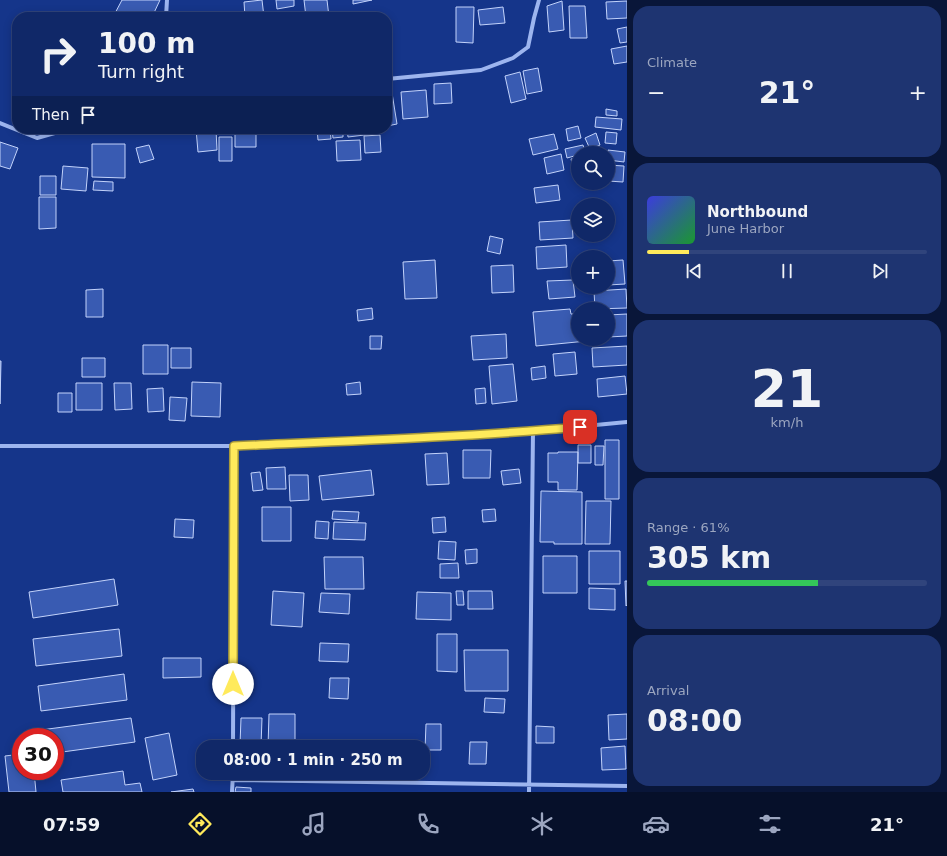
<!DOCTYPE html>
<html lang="en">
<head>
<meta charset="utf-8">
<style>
  body { margin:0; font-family:"DejaVu Sans",sans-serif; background:#1e3471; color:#f1f3f6; height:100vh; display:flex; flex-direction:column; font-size:15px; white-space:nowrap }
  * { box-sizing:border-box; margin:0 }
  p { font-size:13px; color:#9ca6c0 }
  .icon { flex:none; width:22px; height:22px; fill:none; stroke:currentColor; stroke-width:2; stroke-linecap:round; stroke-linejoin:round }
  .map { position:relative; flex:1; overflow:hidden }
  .drawer { display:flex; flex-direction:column; gap:6px; padding:6px; background:#091639; width:320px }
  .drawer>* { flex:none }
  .banner { position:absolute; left:12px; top:12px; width:380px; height:122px; border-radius:16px; box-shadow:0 2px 10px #0003,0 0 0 1px #30447c; background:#102868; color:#f1f3f6; overflow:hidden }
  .buttons { position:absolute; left:571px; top:146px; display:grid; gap:8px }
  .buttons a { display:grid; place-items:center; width:44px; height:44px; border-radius:50%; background:#102868; box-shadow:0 2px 10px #0003,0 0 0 1px #30447c; font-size:20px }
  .speed { position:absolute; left:12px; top:728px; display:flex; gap:8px; font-size:20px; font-weight:700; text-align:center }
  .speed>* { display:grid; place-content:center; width:52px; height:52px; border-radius:50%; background:#102868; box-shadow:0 2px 10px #0003,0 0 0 1px #30447c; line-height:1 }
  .speed .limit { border:6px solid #d22; background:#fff; color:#111 }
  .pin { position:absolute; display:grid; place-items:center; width:34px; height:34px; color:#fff; margin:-17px; border-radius:8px; box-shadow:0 2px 6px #0006 }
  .me { position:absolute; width:44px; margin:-22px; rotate:0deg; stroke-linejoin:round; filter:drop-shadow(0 0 3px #0008) }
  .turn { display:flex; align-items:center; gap:14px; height:84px; padding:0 20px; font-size:18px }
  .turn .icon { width:52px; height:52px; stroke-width:2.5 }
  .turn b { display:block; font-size:28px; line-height:34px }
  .then { display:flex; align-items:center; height:38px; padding:0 20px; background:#0003; gap:8px; font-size:15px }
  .big { font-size:30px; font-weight:700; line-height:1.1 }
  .drawer .card { flex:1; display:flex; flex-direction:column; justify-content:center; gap:6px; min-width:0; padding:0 14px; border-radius:16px; background:#1e3471 }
  .drawer .dial { align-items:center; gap:0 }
  .dial b { font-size:52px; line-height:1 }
  .song { display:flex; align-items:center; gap:12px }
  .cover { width:48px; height:48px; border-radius:6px; background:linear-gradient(135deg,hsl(240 70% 55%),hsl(130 70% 35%)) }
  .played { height:4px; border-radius:2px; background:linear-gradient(90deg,#ffea5b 15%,#30447c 15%) }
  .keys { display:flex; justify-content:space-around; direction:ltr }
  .heat { display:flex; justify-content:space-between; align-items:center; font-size:22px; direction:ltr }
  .charge { height:6px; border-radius:3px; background:linear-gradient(90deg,#34c759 61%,#30447c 0) }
  .trip { position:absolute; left:196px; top:740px; width:234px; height:40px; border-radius:16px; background:#102868; box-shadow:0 2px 10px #0003,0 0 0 1px #30447c; font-weight:700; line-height:40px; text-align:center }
  .dock { display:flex; height:64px; justify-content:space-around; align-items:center; background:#06102a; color:#9ca6c0 }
  .dock .icon { width:28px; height:28px }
  .dock .on { color:#ffea5b }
  .dock b { font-size:18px; color:#f1f3f6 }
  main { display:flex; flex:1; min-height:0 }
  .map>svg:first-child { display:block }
  .building { fill:#395bb2; stroke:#c3d3fb }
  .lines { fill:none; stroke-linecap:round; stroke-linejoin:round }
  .street { stroke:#9db5ef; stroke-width:4 }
  .route-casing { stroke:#a6983b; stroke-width:10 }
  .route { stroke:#ffea5b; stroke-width:7 }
</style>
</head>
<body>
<main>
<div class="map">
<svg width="627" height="792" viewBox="0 0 627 792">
  <rect width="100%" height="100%" fill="#15358a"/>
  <path class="building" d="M122,0h38l-8,17h-39z
    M262,0l2,17h-19l-1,-15z
    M276,0h18v6l-17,3z
    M304,0h23l2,17h-23z
    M353,0h19l-19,4z
    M562,1l2,29 -15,2 -2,-26z
    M627,1v17l-20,1 -1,-17z
    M569,6h16l2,32h-17z
    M456,7h18l-1,36 -17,-1z
    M503,7l2,16 -25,2 -2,-15z
    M627,27v15l-7,1 -3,-14z
    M627,46v16l-13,2 -3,-15z
    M538,68l4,23 -15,3 -4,-23z
    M520,72l6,27 -15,4 -6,-27z
    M451,83l1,20 -18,1v-20z
    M426,90l2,27 -25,2 -2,-27z
    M387,93h5l5,31 -10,2z
    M606,109l11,2v5l-11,-1z
    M596,117l26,2 -1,11 -26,-3z
    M578,126l3,12 -13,3 -2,-12z
    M196,129h20l1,21 -19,2z
    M235,129h21v18h-21z
    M271,129h17v5h-17z
    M317,129h13l1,10 -13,1z
    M332,129h11v8l-10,1z
    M347,129h25l1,5 -25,3z
    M606,132l11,1 -1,11 -11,-1z
    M596,133l4,12 -10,4 -5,-11z
    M554,134l4,15 -25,6 -4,-16z
    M380,135l1,17 -16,1 -1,-17z
    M219,137h13v24h-13z
    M360,140l1,20 -24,1 -1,-20z
    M0,142l18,6 -8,21 -10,-3z
    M92,144h33v34l-33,-1z
    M149,145l5,14 -14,4 -4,-15z
    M583,145l2,8h-7v2l-11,3 -2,-9z
    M608,150l17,2 -1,10 -16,-2z
    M561,154l3,16 -17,4 -3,-16z
    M578,158v12l-4,1 -3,-12z
    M608,165l16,1 -1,16 -15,-1z
    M63,166l25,2 -2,23 -25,-2z
    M40,176h16v19h-16z
    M94,181l19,1v9l-20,-1z
    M558,185l2,15 -24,3 -2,-15z
    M39,197h17v31l-17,1z
    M572,220l1,18 -33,2 -1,-18z
    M490,236l13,3 -3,15 -13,-3z
    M566,245l1,22 -30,2 -1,-22z
    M435,260l2,38 -32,1 -2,-37z
    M623,260l2,24 -17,1v-24z
    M513,265l1,27 -22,1 -1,-27z
    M573,280l2,17 -26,2 -2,-18z
    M103,289v28h-17v-27z
    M626,289l1,19 -32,1 -1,-18z
    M372,308l1,11 -15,2 -1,-11z
    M570,309l1,5h7v25h9v2l-51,5 -3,-34z
    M627,314v22l-19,1v-22z
    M506,334l1,24 -34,2 -2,-24z
    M370,336h12l-1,13h-11z
    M143,345h25v29h-25z
    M627,346v19l-34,2 -1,-19z
    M171,348h20v20h-20z
    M575,352l2,22 -22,2 -2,-22z
    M82,358h23v19h-23z
    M0,361h1l-1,43z
    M513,364l4,37 -25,3 -3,-38z
    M545,366l1,12 -14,2 -1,-12z
    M625,376l2,18 -29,3 -1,-18z
    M192,382l29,1 -1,34 -29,-1z
    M360,382l1,12 -14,1 -1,-11z
    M76,383h26v27h-26z
    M114,383h17l1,26 -17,1z
    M163,388l1,23 -16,1 -1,-23z
    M485,388l1,15 -10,1 -1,-15z
    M58,393h14v19h-14z
    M170,397l17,1 -2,23 -16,-1z
    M605,440h14v59h-14z
    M578,445h13v18h-13z
    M595,446h9l-1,19h-8z
    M463,450h28l-1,28h-27z
    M558,452h20l-1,38h-19v-8h-10v-29h10z
    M447,453l2,31 -22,1 -2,-31z
    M285,467l1,22h-19l-1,-21z
    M519,469l2,14 -18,2 -2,-14z
    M371,470l3,25 -52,5 -3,-24z
    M260,472l3,18 -10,1 -2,-18z
    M289,475h19l1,25 -19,1z
    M541,491l41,1v52h-28v-2h-14z
    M586,501h25l-1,43h-25z
    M262,507h29v34h-29z
    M495,509l1,12 -13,1 -1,-12z
    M333,511l26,1 -1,9 -26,-2z
    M445,517l1,15 -13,1 -1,-15z
    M175,519l19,1 -1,18 -19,-1z
    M316,521l13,1 -1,17 -13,-1z
    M334,522l32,1 -1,17 -32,-1z
    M439,541l17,1 -1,18 -17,-1z
    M477,549v14l-11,1 -1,-14z
    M589,551h31v33h-31z
    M543,556h34v37h-34z
    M324,557h39l1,32h-39z
    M458,563l1,15h-19v-14z
    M114,579l4,26 -85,13 -4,-26z
    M625,581h2v24l-1,1z
    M589,588l26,1v21l-26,-1z
    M273,591l31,2 -2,34 -31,-2z
    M456,591h7l1,14h-7z
    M468,591h24l1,18h-25z
    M417,592l34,1v27l-35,-1z
    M321,593l29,1 -1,20 -30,-2z
    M119,629l3,27 -86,10 -3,-27z
    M437,634h20v38l-20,-1z
    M320,643l29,1 -1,18 -29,-1z
    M464,650h44v41h-43z
    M163,658h38v19l-38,1z
    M124,674l3,26 -86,11 -3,-25z
    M330,678h19l-1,21 -19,-1z
    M485,698l20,1 -1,14 -20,-1z
    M269,714h26v33h-27z
    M627,714v25l-18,1 -1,-25z
    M131,718l4,24 -80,11v-16h-21l-1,-6z
    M241,718h21l-1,28 -21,-1z
    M426,724h15v26h-16z
    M536,726l18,1v16h-18z
    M169,733l8,42 -24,5 -8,-42z
    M470,742h17l-1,22h-17z
    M625,746l1,23 -24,1 -1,-22z
    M21,754v17h13l2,21h-27l-4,-36z
    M123,771l2,14 15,-2 2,9h-79l-2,-12z
    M311,773h31v1l-31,1z
    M236,787l15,1v4h-16z
    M193,789l1,3h-23z"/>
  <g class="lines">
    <path class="street" d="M166,17l1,-17
      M387,79l94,-9 32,-12 15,-11 6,-29 5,-18
      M0,123l37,15 32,-9
      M0,446h234l143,-6 156,-9 94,-9
      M233,747l1,-301
      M233,780l394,6
      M232,792l1,-19
      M529,792l4,-361"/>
  </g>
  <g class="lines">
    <defs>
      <path id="route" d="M233,684l1,-238c115,-5 231,-9 346,-19"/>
    </defs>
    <use href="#route" class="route-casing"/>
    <use href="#route" class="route"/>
  </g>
</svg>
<div class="buttons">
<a><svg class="icon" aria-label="search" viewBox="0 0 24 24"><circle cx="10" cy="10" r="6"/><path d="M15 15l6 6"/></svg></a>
<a><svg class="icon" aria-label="layers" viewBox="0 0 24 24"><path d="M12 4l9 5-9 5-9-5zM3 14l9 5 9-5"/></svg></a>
<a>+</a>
<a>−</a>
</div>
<div class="speed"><div class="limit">30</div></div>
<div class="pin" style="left:580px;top:427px;background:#d93025"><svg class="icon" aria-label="arrive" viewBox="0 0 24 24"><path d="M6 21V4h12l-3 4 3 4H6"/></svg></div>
<svg class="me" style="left:233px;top:684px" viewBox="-20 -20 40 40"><circle r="19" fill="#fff"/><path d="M0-13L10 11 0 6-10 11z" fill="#ffea5b"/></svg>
<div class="trip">08:00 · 1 min · 250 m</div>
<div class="banner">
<div class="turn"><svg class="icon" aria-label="right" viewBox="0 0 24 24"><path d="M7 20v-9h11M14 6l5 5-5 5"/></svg><div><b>100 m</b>Turn right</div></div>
<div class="then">Then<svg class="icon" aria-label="arrive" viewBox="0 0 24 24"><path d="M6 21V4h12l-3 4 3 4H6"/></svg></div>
</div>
</div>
<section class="drawer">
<div class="card"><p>Climate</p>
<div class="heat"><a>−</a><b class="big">21°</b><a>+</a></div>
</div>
<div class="card">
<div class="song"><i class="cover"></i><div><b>Northbound</b><p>June Harbor</p></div></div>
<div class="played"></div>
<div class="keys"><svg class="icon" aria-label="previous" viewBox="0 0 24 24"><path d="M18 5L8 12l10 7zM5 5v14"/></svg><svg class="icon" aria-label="pause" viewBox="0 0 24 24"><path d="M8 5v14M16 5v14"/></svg><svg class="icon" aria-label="next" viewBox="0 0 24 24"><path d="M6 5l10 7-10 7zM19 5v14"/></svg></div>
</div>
<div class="card dial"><b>21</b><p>km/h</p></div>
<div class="card"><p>Range · 61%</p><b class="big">305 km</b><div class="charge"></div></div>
<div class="card"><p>Arrival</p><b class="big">08:00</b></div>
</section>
</main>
<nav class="dock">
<b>07:59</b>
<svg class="icon on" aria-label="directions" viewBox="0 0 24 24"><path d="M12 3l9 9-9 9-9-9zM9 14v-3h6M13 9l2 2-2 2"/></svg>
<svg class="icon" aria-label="music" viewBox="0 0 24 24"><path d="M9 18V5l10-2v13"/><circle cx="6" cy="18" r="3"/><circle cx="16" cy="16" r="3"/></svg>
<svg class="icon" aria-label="phone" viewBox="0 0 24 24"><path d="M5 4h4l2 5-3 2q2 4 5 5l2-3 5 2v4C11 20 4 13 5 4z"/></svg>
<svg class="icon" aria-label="climate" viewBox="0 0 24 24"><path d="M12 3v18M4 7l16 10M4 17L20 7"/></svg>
<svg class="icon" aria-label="car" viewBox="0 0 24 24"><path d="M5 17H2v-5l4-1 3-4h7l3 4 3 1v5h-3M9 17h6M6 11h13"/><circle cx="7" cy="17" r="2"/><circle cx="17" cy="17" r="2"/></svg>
<svg class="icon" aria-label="filters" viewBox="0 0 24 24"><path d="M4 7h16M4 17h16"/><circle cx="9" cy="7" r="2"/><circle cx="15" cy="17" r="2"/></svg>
<b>21°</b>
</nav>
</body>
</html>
